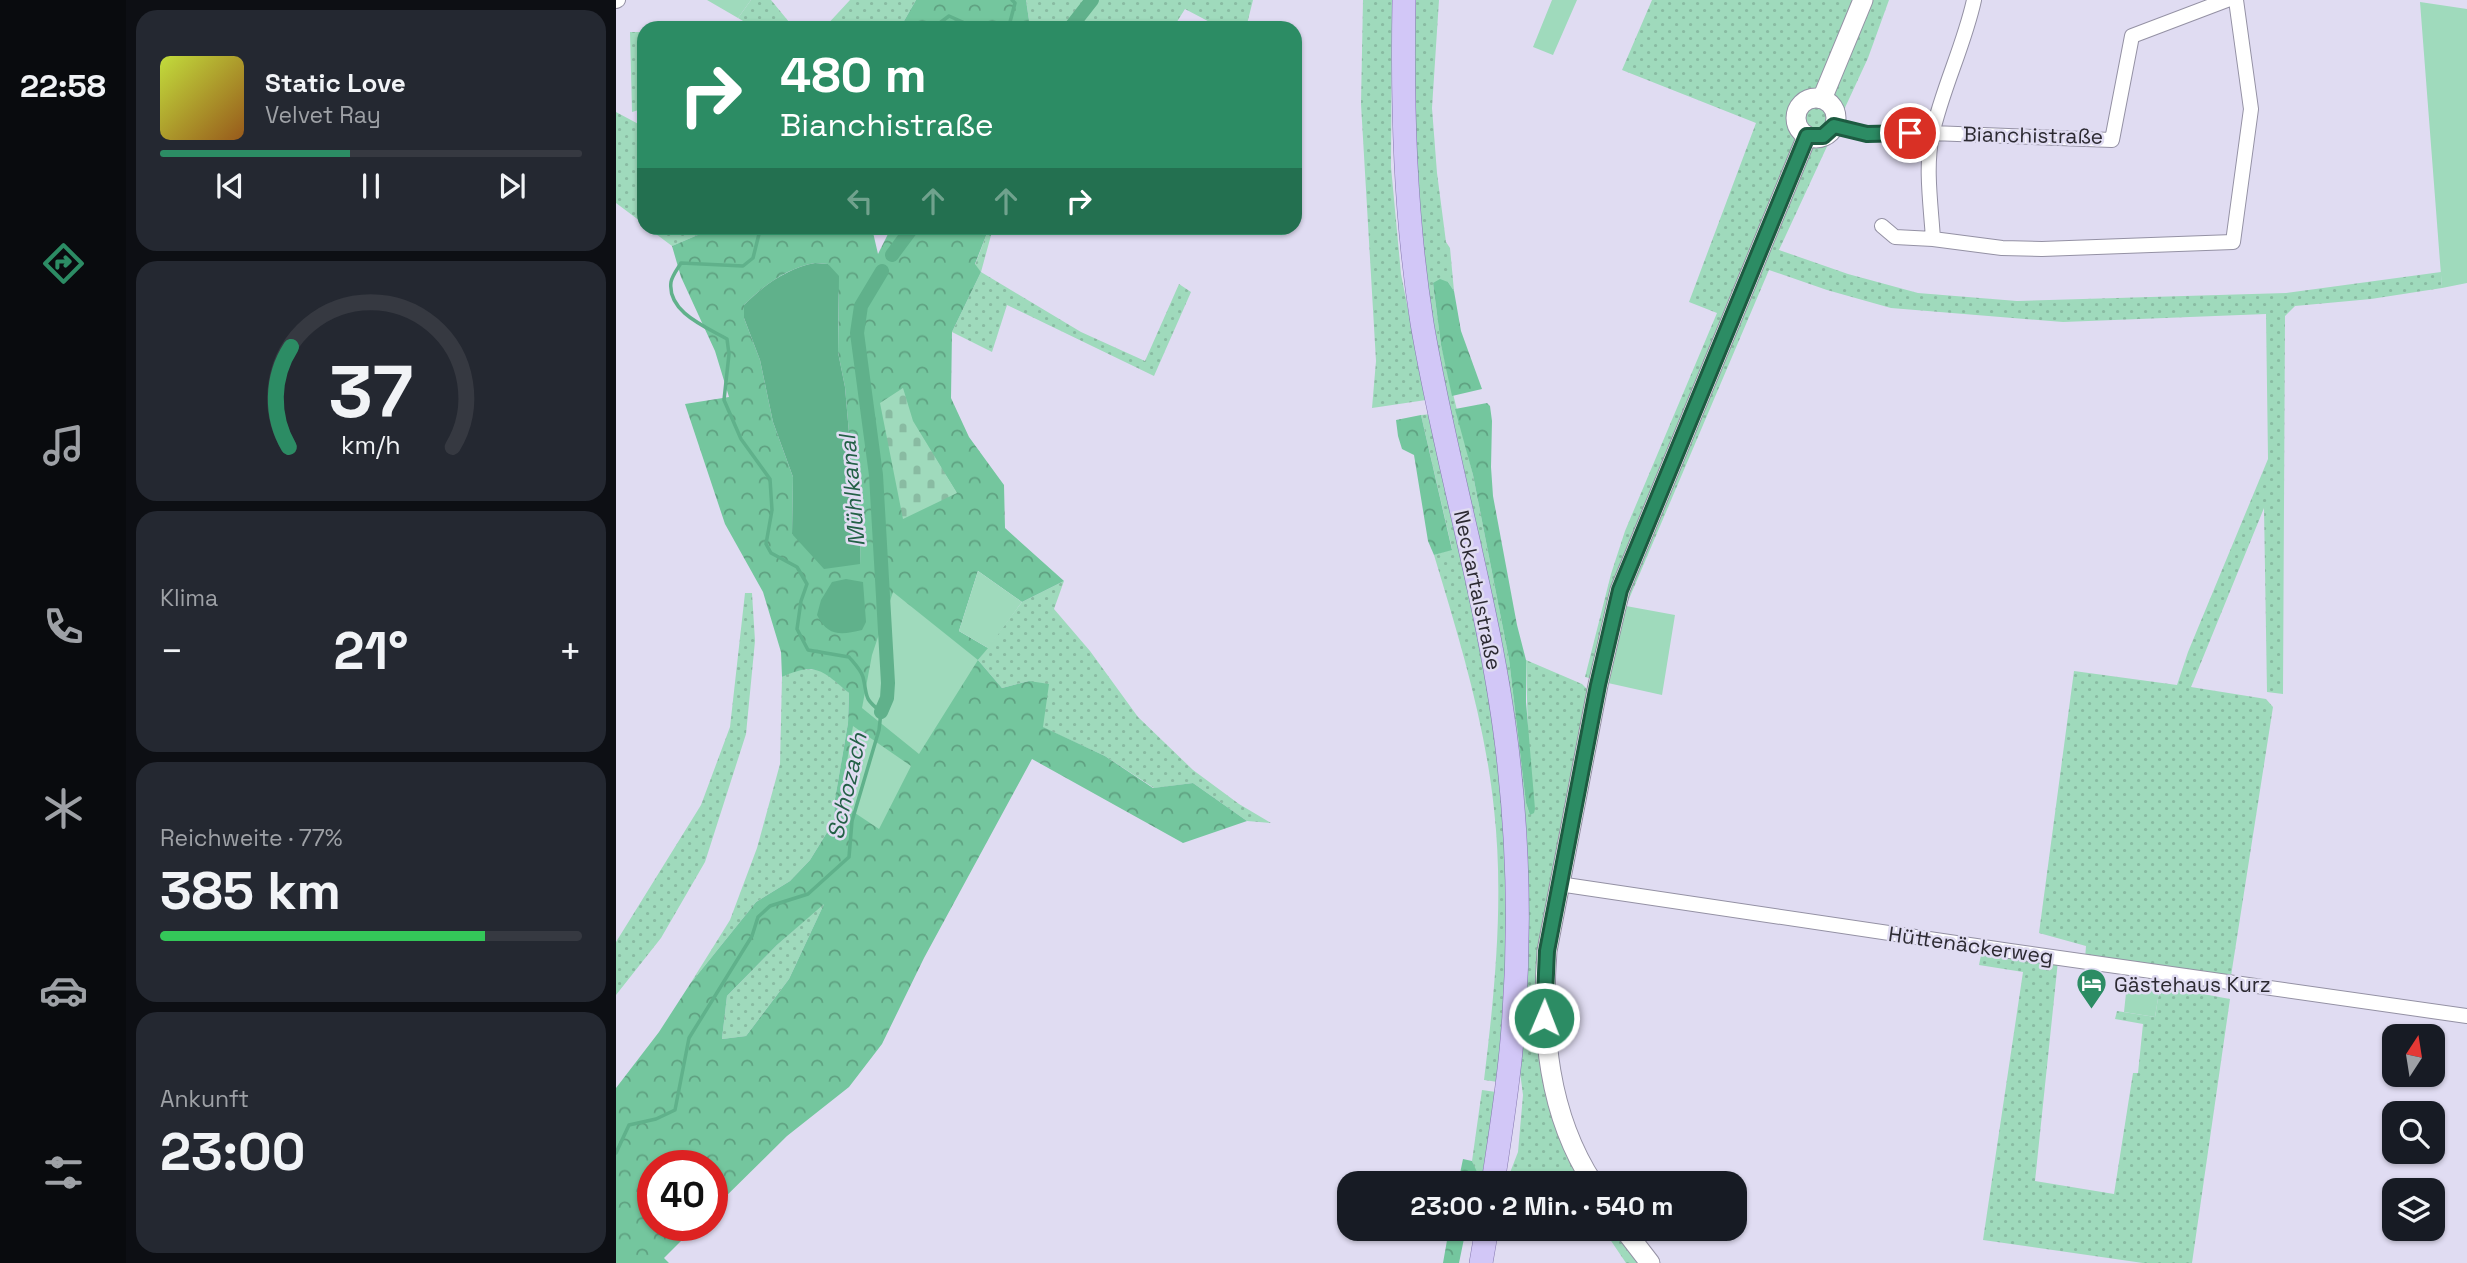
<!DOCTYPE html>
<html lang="de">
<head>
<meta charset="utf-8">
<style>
  body { margin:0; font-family:"Space Grotesk",sans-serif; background:#242831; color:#f1f3f6; height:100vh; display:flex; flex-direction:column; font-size:26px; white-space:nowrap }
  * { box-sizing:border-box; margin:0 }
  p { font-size:23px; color:#9ea1a6 }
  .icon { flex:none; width:38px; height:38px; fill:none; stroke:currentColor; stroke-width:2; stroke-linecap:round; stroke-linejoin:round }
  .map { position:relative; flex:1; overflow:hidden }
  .side { display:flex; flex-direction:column; gap:10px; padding:10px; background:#0d0f14; width:490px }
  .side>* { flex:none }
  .guide { position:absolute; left:21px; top:21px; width:665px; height:214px; border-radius:21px; box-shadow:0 2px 5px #0004; background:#2c8c64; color:#fff; overflow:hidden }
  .needle { width:46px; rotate:12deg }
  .buttons { position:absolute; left:1766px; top:1024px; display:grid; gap:14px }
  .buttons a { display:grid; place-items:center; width:63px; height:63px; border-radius:14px; background:#171b24; box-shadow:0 2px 5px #0004; font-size:35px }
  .speed { position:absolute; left:21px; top:1150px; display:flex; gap:14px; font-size:35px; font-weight:700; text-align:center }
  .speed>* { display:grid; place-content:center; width:91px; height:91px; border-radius:50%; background:#171b24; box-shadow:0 2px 5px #0004; line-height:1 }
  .speed .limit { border:10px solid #d22; background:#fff; color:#111 }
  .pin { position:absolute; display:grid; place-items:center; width:60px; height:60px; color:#fff; margin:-30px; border:4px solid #fff; border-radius:50%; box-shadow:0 2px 7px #0007 }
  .me { position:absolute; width:77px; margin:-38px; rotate:1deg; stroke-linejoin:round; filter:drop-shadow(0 0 5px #0008) }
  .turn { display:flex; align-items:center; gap:24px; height:147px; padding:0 28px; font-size:32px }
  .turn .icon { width:91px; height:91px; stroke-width:2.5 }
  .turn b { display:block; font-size:49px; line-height:60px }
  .lanes { display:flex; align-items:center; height:66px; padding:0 28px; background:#0003; justify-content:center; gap:35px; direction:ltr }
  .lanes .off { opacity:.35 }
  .big { font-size:52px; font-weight:600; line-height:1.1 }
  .side .widget { flex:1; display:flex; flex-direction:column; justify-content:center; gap:10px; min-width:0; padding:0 24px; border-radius:21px; background:#242831 }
  .side .dial { align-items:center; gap:0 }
  .dial svg { height:182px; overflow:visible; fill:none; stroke:#363941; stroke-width:7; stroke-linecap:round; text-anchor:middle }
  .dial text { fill:#f1f3f6; stroke:none }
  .song { display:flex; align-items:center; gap:21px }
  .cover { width:84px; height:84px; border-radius:10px; background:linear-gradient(135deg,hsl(70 70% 55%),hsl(30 70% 35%)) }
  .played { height:7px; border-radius:4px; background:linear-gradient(90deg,#2c8c64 45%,#363941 45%) }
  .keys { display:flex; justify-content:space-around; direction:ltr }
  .heat { display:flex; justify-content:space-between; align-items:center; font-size:38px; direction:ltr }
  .charge { height:10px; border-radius:5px; background:linear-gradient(90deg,#34c759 77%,#363941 0) }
  .trip { position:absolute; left:721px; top:1171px; width:410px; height:70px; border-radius:21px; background:#171b24; box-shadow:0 2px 5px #0004; font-weight:600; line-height:70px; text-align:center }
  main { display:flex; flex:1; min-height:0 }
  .dock { display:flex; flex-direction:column; width:126px; justify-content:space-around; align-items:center; background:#090b0e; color:#9ea1a6 }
  .dock .icon { width:49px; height:49px }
  .dock .selected { color:#2c8c64 }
  .dock b { font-size:32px; color:#f1f3f6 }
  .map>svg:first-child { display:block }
  .grass { fill:url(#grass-dots) }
  .forest { fill:url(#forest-crowns); fill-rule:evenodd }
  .cemetery { fill:url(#cemetery-stones) }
  .green { fill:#9fdabc }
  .water { fill:#60b18b }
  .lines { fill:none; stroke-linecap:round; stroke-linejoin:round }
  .stream { stroke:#60b18b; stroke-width:3.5 }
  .canal { stroke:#60b18b; stroke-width:14 }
  .street-casing { stroke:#9491a4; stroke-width:16 }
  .secondary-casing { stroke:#9491a4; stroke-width:21 }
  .primary-casing { stroke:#8477af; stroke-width:24 }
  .street { stroke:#fff; stroke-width:14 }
  .secondary { stroke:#fff; stroke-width:19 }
  .primary { stroke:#d2c7f7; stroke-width:23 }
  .route-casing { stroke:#1d5b41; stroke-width:18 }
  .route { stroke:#2c8c64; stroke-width:12 }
  .labels { text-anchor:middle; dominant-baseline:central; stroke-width:5; stroke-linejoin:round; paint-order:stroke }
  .street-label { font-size:21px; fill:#2c2a32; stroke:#e0dcf2 }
  .poi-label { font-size:21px; fill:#2c2a32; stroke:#e0dcf2; text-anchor:start }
  .water-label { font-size:23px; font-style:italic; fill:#236046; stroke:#e0dcf2 }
</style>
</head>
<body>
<main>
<nav class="dock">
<b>22:58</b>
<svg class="icon selected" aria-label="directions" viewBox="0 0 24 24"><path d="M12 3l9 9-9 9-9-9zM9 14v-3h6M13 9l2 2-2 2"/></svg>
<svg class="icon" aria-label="music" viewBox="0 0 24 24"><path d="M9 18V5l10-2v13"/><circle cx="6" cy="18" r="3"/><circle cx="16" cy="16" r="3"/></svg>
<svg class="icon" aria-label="phone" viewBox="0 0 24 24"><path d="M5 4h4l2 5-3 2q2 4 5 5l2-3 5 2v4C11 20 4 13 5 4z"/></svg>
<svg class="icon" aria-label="climate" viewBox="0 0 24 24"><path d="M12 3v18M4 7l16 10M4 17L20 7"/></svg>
<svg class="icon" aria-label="car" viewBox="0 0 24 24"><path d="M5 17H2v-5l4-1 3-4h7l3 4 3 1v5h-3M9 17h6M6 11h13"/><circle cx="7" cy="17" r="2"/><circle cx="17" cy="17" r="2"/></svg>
<svg class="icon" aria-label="filters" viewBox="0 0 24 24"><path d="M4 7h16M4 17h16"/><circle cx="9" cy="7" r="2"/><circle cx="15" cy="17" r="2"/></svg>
</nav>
<section class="side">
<div class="widget">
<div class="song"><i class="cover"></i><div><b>Static Love</b><p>Velvet Ray</p></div></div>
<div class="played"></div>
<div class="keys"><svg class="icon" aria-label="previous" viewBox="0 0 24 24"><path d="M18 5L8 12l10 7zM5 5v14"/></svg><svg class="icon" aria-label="pause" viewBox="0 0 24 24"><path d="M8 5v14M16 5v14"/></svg><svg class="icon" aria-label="next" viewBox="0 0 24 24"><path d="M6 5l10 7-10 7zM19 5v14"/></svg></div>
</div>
<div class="widget dial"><svg viewBox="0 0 100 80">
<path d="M14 69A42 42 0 1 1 86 69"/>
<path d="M14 69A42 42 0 0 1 15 25" stroke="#2c8c64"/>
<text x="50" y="56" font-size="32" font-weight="700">37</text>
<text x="50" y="72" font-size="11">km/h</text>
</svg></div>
<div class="widget"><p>Klima</p>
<div class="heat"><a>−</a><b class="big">21°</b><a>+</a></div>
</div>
<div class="widget"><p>Reichweite · 77%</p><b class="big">385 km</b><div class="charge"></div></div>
<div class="widget"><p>Ankunft</p><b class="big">23:00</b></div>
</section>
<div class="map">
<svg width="1851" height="1263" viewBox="0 0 1851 1263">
  <defs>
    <pattern id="grass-dots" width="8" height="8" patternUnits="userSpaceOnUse" patternTransform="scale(1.75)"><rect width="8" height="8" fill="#9fdabc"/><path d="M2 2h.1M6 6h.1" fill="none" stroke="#89bba2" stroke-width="1.8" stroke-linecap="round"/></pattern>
    <pattern id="forest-crowns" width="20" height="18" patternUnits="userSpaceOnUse" patternTransform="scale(1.75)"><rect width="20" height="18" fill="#74c69e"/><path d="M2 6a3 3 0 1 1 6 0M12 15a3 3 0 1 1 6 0" fill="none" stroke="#5fa181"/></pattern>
    <pattern id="cemetery-stones" width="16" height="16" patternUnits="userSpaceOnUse" patternTransform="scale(1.75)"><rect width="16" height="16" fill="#9fdabc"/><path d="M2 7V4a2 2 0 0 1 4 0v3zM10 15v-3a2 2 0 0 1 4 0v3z" fill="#89bba2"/></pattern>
  </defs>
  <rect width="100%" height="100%" fill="#e0dcf2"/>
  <path class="grass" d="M135,0h20l23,28h-39l-17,-10z
    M234,0h66l-16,28h-76z
    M410,0h227l-7,28h-25l-36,-19 -12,19h-145l1,-8z
    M747,0h29l-1,167 10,107 25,126 -54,8 4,-47 -15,-257z
    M796,0h27l-7,108 5,65 9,69 4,6 4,43 -6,-9 -15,1 8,62 32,130 36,184 17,144 4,12 -4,-155 56,24 6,6 -52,308v21l12,71 40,93h-82l12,-31 5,-57 -3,-23 7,-160 -100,-612 -14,-127z
    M1036,0h237l-21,58 -89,192 69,24 70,19 99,8 269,-8 155,-21 1,16 -71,11 -76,7 -10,10 -2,378 -16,-2 -3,-184 -73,179 75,12 7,8 -42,269 -146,-17 1,-13 -47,-13 35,-262 103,14 11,-33 80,-193 -2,-145 -203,8 -172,-14 -64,-18 -58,-20 -143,336 -18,77 -23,-6 26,-103 14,-43 92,-218 -28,-11 67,-179 -134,-53z
    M14,32h14v72l-2,5 -10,3z
    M0,112l28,15v97l-28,-21z
    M32,228h66l-42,18z
    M373,228h4l-12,44 100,60 64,29 34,-77 12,8 -37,84 -147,-71 -15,47 -40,-20 29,-60 -6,-7z
    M816,414l52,243 17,112 8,150 -11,163 -14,-2c11,-90 20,-181 10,-271 -9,-87 -35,-171 -60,-254l18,-6 -31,-134z
    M448,581l-10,28 36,42 48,66 55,53 46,34 32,19 -24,-2 -54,-38 -39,5 -49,-32 -63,-29 -13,-46 -27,7 -24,-28 44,-58z
    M129,593h7l3,48 -9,93 -41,128 -44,76 -45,57v-53l85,-137 29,-78z
    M182,669l25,1 26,23 -1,30 -13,76 -1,22 -24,39 -20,21 -34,21 -66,82 40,-64 27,-72 23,-84 2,-87z
    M209,902l-36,77 -43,57 -24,3 5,-43 50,-51z
    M1366,950l76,11 -23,220 79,13 19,-121h5l5,-49 -28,-5 2,-8 38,6 5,-31 70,13 -38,264h-49l-160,-23 40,-268 -44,-7z
    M866,1090l14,2 -15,91h-7l2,-11 -4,-11z
    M987,1229h15l23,34h-15z"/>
  <path class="forest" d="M300,0h110l3,20 -1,8h-128z
    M98,228h158l6,26 13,-26h98l-14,36 6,8 -29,60 -1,66 18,39 35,48 1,43 59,53 -42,21 -44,-31 -19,60 29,17 -10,12 24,28 27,-7 20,3 -6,43 62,29 48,32 40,-5 54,38 -64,22 -151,-84 -108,199 -42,86 -33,43 -62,49 -75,74v-44h-59v59h44l-33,33 5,5h-53v-175l43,-56 31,-48 66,-82 34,-21 20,-21 24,-39 1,-22 13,-76 1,-30c-26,-22 -33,-32 -67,-16l-1,-25 -18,-60 -38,-68 -40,-120 44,-7 -14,-46 -34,-74 -9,-31zM199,263l13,1 11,30 -1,58 7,35 7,81 9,53 -1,43 -68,-30 1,-57 -20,-55 -13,-62 -16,-42v-13c20,-20 43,-37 71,-42zM296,421l44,71 -53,26zM208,904l-35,75 -43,57 -24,3 5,-43 50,-51z
    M824,279l8,3 6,9 7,40 21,58 -30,7 -11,-51 -8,-62z
    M871,403l3,3 2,15 -1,46 2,29 24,129 9,35v42l9,107 -1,4 -4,2 -4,-12 -17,-144 -36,-184 -18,-66z
    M805,415l31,135 -18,5 -6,-14 -14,-86 -12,-6 -4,-13 -2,-16z
    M847,1159l9,2 5,11 -3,11h-16z
    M833,1229h17l-7,34h-16z"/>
  <path class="cemetery" d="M287,388l10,33 44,72 -54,26 -23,-116z"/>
  <path class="green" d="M91,0h44l-13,18z
    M936,0h25l-24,55 -20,-8z
    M1804,2l47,7v274l-25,5z
    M362,571l44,31 -34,46 -29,-17z
    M277,592l85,68 -59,94 -57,-46 10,-53z
    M1010,606l49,9 -13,80 -54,-12z
    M237,726l58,40 -32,63 -39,-26z
    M1529,984l15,2 -5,31 -31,-5 2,-19z"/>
  <path class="water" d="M199,263l13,1 11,12 -1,76 7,35 7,81 9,53 -1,43 -36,5 -32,-35 1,-57 -20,-55 -13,-62 -16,-42v-13c19,-19 43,-37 71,-42z
    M230,579l17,3 3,40 -4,8c-21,5 -34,7 -45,-15l4,-15 11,-18z"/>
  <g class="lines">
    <path class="stream" d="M317,28l16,-12 27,12
      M386,28l8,-6 5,-19 -3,-3
      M0,1153l13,-28 27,-6 19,-9 14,-72 63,-102 6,-19 12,-11 38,-12 41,-37 3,-36 27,-91 2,-18c-18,-15 -13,-14 -18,-35 -2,-7 -9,-14 -14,-20l-41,-7 -11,-21 4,-28 6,-17 -10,-17 -26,-14 -5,-9 6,-34 -2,-31 -29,-40 -17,-39 5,-46 -2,-15c-21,-12 -60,-27 -56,-57 1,-6 7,-14 10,-19l62,3 10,-8 7,-28 13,-2 29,5 17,-2 2,-3"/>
    <path class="canal" d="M454,28l22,-28
      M276,255l20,-27
      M265,712l6,-14 1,-15 -12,-208 -19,-142 4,-27 21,-35"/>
    <defs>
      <path id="street" d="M1358,0c-10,46 -32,89 -42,135 -7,33 -1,71 1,104l69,9 40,1 191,-7 18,-133 -15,-109
        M0,1l2,-1
        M1218,126l33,8 65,-1 180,7 20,-104 95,-36
        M1266,226l13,11 38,2
        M943,884l451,67 457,65"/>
      <path id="secondary" d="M1180 118a20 20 0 1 1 40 0a20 20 0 1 1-40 0Z
        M1206,99l41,-99
        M977,1183c-45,-69 -52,-152 -46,-232l51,-266 22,-95 187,-454
        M1007,1228l27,35"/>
      <path id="primary" d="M788,0c-2,109 1,215 18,323 25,148 71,292 87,442 10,91 11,184 3,275 -4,48 -12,96 -19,143
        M865,1263l6,-35"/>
    </defs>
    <use href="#street" class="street-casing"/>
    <use href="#secondary" class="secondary-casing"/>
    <use href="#primary" class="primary-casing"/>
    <use href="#street" class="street"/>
    <use href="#secondary" class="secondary"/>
    <use href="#primary" class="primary"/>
  </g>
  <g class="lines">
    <defs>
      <path id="route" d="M928,1018l3,-67 51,-266 22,-95 187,-454h16l11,-10 33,8 43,-1"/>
    </defs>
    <use href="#route" class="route-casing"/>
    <use href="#route" class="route"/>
  </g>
  <defs>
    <symbol id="hotel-pin" viewBox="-11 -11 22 30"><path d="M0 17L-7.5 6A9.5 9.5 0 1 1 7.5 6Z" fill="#2c8c64" stroke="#e0dcf2"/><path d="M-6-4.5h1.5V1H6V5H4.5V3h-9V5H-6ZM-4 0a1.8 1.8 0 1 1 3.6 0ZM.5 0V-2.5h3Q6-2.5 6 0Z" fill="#fff"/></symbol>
  </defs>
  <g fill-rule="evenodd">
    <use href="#hotel-pin" x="1458" y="966" width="35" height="47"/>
  </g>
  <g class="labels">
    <g class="street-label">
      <text transform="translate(1417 135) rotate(1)">Bianchistraße</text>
      <text transform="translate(862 590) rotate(78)">Neckartalstraße</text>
      <text transform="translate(1355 945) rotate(8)">Hüttenäckerweg</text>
    </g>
    <g class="poi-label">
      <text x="1498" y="984">Gästehaus Kurz</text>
    </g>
    <g class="water-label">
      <text transform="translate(236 491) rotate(-95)">Mühlkanal</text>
      <text transform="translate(231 786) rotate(-77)">Schozach</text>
    </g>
  </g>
</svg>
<div class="buttons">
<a><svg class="needle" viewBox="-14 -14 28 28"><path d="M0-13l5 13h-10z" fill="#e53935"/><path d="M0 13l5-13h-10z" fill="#9ea1a6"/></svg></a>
<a><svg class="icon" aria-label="search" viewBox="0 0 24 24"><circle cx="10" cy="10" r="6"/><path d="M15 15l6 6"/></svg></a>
<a><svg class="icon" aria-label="layers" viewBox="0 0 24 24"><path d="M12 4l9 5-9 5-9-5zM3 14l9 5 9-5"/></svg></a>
</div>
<div class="speed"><div class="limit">40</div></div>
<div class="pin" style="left:1294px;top:133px;background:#d93025"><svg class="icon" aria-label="arrive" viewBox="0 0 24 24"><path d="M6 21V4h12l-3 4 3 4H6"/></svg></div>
<svg class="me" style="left:928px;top:1018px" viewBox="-20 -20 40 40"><circle r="17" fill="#2c8c64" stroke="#fff" stroke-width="3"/><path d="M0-11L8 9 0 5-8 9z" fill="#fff"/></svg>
<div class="trip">23:00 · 2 Min. · 540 m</div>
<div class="guide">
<div class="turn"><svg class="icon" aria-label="right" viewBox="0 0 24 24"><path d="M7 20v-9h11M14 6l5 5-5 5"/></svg><div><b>480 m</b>Bianchistraße</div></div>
<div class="lanes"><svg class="icon off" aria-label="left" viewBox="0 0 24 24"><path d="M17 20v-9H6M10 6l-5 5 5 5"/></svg><svg class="icon off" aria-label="ahead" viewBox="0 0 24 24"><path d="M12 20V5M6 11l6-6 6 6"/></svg><svg class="icon off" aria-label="ahead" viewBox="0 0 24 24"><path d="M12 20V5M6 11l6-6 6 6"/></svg><svg class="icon" aria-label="right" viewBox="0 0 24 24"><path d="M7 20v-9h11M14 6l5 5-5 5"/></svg></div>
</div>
</div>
</main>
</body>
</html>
